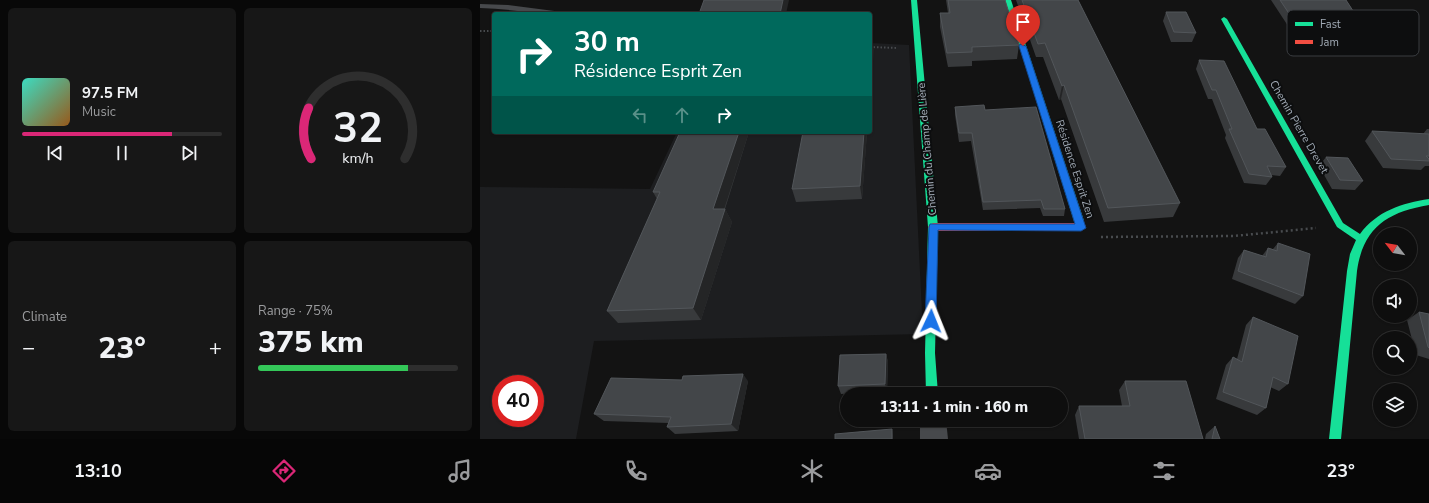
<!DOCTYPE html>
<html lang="en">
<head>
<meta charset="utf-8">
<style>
  body { margin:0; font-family:"Nunito Sans",sans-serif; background:#171717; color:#f1f3f6; height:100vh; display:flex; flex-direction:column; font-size:15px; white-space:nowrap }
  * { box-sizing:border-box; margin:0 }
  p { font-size:13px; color:#9b9c9e }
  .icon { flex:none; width:22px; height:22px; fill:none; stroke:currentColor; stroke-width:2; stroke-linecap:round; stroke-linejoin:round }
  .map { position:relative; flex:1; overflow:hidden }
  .drawer { display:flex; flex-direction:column; gap:8px; padding:8px; background:#080808; width:480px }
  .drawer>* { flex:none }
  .top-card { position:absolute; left:12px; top:12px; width:380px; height:122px; border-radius:4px; box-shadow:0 1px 3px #0004,0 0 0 1px #2e2e2e; background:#00695c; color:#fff; overflow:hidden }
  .needle { width:26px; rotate:301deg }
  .controls { position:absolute; left:893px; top:227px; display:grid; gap:8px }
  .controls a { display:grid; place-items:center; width:44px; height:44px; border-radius:50%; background:#0e0e0e; box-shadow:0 1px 3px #0004,0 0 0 1px #2e2e2e; font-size:20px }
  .speed { position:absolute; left:12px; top:375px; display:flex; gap:8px; font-size:20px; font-weight:700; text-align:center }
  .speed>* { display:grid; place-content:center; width:52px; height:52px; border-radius:50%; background:#0e0e0e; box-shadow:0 1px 3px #0004,0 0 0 1px #2e2e2e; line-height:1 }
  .speed .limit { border:6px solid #d22; background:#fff; color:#111 }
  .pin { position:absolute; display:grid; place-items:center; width:34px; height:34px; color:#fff; margin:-41px -17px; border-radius:50% 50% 50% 0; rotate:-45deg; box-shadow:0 0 4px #0007 }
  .pin .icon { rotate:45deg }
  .me { position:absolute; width:44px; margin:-22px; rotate:2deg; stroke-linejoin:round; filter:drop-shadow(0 0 3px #0008) }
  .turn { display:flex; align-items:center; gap:14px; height:84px; padding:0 16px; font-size:18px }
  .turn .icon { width:52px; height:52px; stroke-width:2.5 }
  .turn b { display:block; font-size:28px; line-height:34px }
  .lanes { display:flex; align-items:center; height:38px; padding:0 16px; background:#0003; justify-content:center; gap:20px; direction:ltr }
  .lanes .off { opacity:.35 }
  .big { font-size:30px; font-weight:800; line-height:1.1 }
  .drawer .tile { flex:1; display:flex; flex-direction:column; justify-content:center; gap:6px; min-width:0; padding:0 14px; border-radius:6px; background:#171717 }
  .drawer .dial { align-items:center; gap:0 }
  .dial svg { height:104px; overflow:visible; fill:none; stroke:#2e2e2e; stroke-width:7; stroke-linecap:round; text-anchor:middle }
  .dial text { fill:#f1f3f6; stroke:none }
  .song { display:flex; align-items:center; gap:12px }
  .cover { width:48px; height:48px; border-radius:6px; background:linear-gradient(135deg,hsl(170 70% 55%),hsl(30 70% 35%)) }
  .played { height:4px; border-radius:2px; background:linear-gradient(90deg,#db2777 75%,#2e2e2e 75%) }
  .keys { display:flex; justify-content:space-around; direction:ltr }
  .heat { display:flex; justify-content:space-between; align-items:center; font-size:22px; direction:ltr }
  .charge { height:6px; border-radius:3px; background:linear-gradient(90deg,#34c759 75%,#2e2e2e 0) }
  .drawer .tiles { flex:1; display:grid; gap:8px; grid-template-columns:repeat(2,1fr) }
  .trip { position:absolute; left:360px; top:387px; width:228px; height:40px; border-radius:20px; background:#0e0e0e; box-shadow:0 1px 3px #0004,0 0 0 1px #2e2e2e; font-weight:800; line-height:40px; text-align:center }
  .dock { display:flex; height:64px; justify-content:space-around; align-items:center; background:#060606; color:#9b9c9e }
  .dock .icon { width:28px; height:28px }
  .dock .on { color:#db2777 }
  .dock b { font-size:18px; color:#f1f3f6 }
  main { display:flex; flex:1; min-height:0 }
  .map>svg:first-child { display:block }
  .built { fill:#1d1e20; fill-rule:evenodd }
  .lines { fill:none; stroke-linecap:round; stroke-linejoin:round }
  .path-far1 { stroke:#484b4e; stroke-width:2; stroke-dasharray:1.5 2; stroke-linecap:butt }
  .path { stroke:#484b4e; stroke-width:2.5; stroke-dasharray:2 3; stroke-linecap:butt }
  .lane { fill:#47494c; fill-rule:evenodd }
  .street { fill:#47494c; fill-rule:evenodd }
  .fast { fill:#16e098; fill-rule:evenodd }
  .jam { fill:#f24e42; fill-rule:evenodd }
  .wall { fill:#383a3c }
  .shaded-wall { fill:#242526 }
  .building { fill:#434649; stroke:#52565a }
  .route { fill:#1a73e8; stroke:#114b97 }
  .labels { text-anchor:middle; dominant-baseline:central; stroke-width:4; stroke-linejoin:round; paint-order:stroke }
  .street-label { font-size:11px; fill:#a2abb6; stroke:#0d0e0f }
  .key { fill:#0d0e0f; stroke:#3a3d41; stroke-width:1 }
  .key-label { font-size:11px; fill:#a2abb6 }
</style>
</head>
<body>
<main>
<section class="drawer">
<div class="tiles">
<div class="tile">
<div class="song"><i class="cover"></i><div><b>97.5 FM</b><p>Music</p></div></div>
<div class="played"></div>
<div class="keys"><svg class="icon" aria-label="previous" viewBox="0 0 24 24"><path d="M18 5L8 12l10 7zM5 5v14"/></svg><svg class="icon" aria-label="pause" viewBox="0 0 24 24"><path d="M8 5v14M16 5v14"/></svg><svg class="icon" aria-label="next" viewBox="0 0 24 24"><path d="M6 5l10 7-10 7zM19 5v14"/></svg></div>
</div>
<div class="tile dial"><svg viewBox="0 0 100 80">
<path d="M14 69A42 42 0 1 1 86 69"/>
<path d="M14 69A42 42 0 0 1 12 30" stroke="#db2777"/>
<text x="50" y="56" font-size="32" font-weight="700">32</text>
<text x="50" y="72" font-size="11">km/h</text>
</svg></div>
<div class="tile"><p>Climate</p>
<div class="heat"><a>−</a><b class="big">23°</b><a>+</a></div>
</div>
<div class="tile"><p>Range · 75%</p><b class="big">375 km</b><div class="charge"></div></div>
</div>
</section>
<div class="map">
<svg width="949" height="439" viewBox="0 0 949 439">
  <rect width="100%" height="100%" fill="#131313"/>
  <path class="built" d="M390,43l39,2 14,289 -329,7 -18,98h-96v-252l170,2 27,-57h193zM21,384h34v34h-34z"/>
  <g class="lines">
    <path class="path-far1" d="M0,31h14
      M390,47l28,1"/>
    <path class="path" d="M621,237l133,-1 82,-8"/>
    <path class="lane" d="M0,4l28,1 54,7 3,2c-28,0 -56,-5 -85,-6z"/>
    <path class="street" d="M440,420h26l2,19h-28z"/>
    <path class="fast" d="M431,0h6l21,227 -3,126 3,41h-12l-1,-41 3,-126z
      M525,0h6l73,221 -2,2h-6l-2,-2z
      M744,17l3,2 116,204 17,11c17,-23 42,-31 69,-35v6c-42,7 -66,23 -72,66l-16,168h-12l18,-168 3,-17 6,-14 -19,-13 -116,-208z"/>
    <path class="jam" d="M599,218l3,1 4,8 -2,2 -3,2h-148l-3,-2 -2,-2 2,-2 3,-2h142l1,-4z"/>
  </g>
  <path class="wall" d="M466,0h59l14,45 -2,14 -45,2v5l-24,1 -8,-40v-14h8z
    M536,0h62l102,203 -7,14 -69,5 -43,-123 -2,1 -16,-43h-7z
    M791,0h75l24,37 -5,8 -60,-1 -8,-12h-5z
    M686,12l30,21 -4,9h-21l-8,-21z
    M719,60l58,69 29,38 -6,9 -9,-1 1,2 -6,8 -22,-2 -19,-45 1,-3 -14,-36h-4l-12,-30z
    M475,107l30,3 80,99 -1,7h-21l-3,-8 -57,2 -12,-69 -12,1 -4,-27z
    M947,129h2v37h-4l-4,4 -38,-2 -18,-27 7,-10 51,3z
    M269,132l-24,77 7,13 -31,98 -83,3 -11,-12 50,-112 -4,-7z
    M387,132l-5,67 -66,3 -4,-13z
    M846,157l37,24 -8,9 -23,-1 -13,-23z
    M798,243l25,53 -8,8 -63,-25 6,-21 6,-8 18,6 6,-8 5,1z
    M939,312l10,2v45l-13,-4 -9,-35z
    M773,317l35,67 -9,7 -9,-4 -4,21 -9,7 -41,-16 10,-34 7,-8 4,2 9,-34z
    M406,354l2,8 -1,29 -46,3 -3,-8z
    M268,381l-10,50 -63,3 -8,-7 2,-4 -65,-2 -10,-7z
    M645,381l78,58h-124l-4,-24 4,-9h43l-3,-16z
    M735,426l5,13h-15l1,-5z"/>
  <path class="shaded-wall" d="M303,0h6l-3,14h-6z
    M392,37l2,13 -4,48v-37z
    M584,85l-3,14 -2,1 3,-14z
    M259,132h10l-29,90 -7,-13z
    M384,132h3l-5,67 -2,-13z
    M245,209l7,13 -31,98 -8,-12z
    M406,354l2,8 -1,29 -2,-7z
    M263,374l5,7 -10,50 -7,-7z
    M412,429l1,6v4h-1z"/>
  <path class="building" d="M224,0h79l-3,14h-81z
    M468,0h57l14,45 -47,2v5l-25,1 -7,-40h10z
    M542,0h56l102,203 -72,5 -44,-123 -2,1 -17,-43 -7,1z
    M800,0h66l24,37 -60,-1 -9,-12h-5z
    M686,12h20l10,21 -22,-1z
    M390,37h2l-2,24z
    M719,60l25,1 33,68h8l21,38 -19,-1 5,11 -23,-3 -20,-45h3l-16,-39h-4z
    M504,105l1,5 51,-3 29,102h-21l-3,-9 -58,2 -11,-69h-13l-4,-26z
    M892,131l57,3v22h-3l3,3v2l-38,-2z
    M200,132h59l-26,77h12l-32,99 -86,3 53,-119h-7z
    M323,132h61l-4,54 -68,3z
    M846,157l22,1 15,23 -23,-1z
    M798,243l32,11 -7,42 -65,-25 6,-21 22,7 2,-9 9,3z
    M939,312l10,2v34l-1,-1z
    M773,317l45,19 -10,48 -15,-7 -7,31 -43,-16 10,-35 9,5z
    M406,354l-1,30 -47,2 2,-31z
    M263,374l-12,50 -64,3 4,-10 -77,-3 17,-36 71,2 1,-4z
    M645,381h61l17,58h-118l-6,-33h51z
    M735,426l5,13h-8z
    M412,429v10h-57v-5z"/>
  <path class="route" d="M540,44l6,2 60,182 -5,3 -143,-1 -2,91 -2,4 -3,1 -4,-1 -2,-4 4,-94 1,-3h145l-56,-178z"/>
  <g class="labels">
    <g class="street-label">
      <text transform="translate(819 127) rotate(60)">Chemin Pierre Drevet</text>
      <text transform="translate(447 149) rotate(-95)">Chemin du Champ de Lière</text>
      <text transform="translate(595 169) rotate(72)">Résidence Esprit Zen</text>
    </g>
  </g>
  <rect x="807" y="10" width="132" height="46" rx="6" class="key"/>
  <rect x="815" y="22" width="18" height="4" fill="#16e098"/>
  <rect x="815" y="40" width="18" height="4" fill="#f24e42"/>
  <g class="key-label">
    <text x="840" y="28">Fast</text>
    <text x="840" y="46">Jam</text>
  </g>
</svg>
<div class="controls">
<a><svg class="needle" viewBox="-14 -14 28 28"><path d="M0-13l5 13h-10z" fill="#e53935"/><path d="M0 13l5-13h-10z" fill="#9b9c9e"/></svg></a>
<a><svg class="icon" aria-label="sound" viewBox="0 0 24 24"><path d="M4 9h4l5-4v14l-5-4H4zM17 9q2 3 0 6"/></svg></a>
<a><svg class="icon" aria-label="search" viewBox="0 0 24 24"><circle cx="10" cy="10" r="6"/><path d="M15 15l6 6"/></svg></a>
<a><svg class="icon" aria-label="layers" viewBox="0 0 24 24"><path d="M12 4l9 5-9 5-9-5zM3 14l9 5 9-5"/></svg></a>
</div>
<div class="speed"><div class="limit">40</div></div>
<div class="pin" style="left:543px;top:46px;background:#d93025"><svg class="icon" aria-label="arrive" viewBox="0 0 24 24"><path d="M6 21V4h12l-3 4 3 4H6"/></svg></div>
<svg class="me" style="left:451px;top:321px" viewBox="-20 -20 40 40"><path d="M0-17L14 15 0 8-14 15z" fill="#1a73e8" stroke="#fff" stroke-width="4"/></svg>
<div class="trip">13:11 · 1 min · 160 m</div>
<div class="top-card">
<div class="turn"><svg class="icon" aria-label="right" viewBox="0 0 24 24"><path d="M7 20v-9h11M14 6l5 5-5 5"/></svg><div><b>30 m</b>Résidence Esprit Zen</div></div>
<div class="lanes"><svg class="icon off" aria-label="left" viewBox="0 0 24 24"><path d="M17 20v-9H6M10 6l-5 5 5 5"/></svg><svg class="icon off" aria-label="ahead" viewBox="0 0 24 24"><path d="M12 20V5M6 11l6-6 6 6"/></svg><svg class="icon" aria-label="right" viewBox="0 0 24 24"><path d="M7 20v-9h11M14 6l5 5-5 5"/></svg></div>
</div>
</div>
</main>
<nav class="dock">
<b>13:10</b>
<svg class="icon on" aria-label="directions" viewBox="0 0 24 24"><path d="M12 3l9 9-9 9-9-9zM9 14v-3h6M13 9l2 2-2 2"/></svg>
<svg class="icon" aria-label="music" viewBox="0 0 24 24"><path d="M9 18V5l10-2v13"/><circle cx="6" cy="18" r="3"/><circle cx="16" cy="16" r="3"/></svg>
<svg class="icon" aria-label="phone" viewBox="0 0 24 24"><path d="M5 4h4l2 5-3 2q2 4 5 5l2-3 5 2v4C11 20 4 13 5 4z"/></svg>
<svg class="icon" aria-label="climate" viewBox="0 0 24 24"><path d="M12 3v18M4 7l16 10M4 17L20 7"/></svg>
<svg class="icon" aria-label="car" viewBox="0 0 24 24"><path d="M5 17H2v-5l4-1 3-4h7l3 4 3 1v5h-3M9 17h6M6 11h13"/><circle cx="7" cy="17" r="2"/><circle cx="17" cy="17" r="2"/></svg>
<svg class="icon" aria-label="filters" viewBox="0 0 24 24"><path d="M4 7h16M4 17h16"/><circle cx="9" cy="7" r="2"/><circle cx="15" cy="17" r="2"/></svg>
<b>23°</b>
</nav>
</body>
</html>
